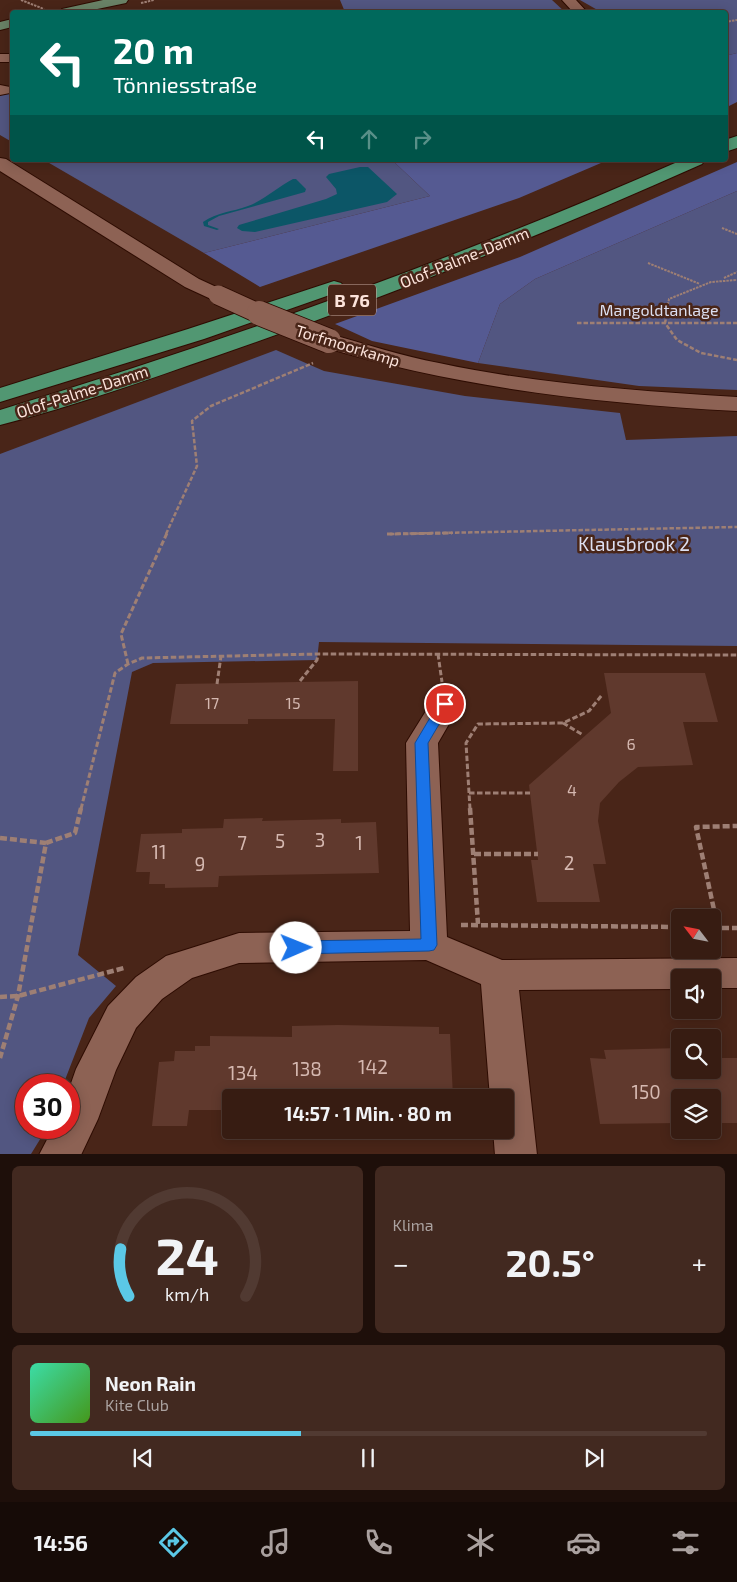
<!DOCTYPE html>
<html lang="de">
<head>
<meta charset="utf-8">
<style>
  body { margin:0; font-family:"Exo 2",sans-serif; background:#422920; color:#f1f3f6; height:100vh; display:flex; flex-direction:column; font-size:19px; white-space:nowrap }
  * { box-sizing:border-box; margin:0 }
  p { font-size:16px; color:#aaa19f }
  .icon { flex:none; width:28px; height:28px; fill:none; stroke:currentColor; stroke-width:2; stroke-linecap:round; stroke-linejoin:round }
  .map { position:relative; height:1154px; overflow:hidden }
  .sheet { display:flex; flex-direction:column; gap:12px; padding:12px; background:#1e0f0a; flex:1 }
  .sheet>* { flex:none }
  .hud { position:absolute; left:10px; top:10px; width:718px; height:152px; border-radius:5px; box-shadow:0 2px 12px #0003,0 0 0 1px #513a32; background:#00695c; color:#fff; overflow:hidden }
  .needle { width:32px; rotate:302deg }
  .fabs { position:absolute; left:671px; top:909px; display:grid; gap:10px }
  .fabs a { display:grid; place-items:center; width:50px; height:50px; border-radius:5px; background:#371c12; box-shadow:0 2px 12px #0003,0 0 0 1px #513a32; font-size:25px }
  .speed { position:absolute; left:15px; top:1074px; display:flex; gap:10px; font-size:25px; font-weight:700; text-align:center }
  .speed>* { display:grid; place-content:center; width:65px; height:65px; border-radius:50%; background:#371c12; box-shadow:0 2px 12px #0003,0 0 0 1px #513a32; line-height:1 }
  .speed .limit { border:8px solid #d22; background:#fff; color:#111 }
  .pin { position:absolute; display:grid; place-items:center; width:42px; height:42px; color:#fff; margin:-21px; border:2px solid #fff; border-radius:50%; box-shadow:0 1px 5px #0007 }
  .me { position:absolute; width:55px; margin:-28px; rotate:89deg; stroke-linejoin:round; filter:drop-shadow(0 0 4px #0008) }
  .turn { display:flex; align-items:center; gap:18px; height:105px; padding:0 20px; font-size:22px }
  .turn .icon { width:65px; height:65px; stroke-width:2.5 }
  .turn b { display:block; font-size:35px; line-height:42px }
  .lanes { display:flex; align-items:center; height:48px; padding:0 20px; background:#0003; justify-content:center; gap:25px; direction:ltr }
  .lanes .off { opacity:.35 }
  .big { font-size:38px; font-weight:700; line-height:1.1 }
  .sheet .card { flex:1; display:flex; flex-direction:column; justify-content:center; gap:8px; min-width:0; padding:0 18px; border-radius:8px; background:#422920 }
  .sheet .dial { align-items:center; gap:0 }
  .dial svg { height:130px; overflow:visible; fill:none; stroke:#513a32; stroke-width:7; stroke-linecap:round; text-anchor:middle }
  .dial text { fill:#f1f3f6; stroke:none }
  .song { display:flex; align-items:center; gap:15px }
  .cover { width:60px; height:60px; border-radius:8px; background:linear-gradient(135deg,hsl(160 70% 55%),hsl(100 70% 35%)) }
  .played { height:5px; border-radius:2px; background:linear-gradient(90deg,#5bc8e6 40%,#513a32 40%) }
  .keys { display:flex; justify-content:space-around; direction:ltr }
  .heat { display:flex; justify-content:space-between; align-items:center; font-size:28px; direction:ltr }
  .sheet .tiles { flex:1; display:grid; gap:12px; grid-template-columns:1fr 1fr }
  .card:last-child { grid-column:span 2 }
  .trip { position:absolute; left:222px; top:1089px; width:292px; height:50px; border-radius:5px; background:#371c12; box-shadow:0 2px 12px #0003,0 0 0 1px #513a32; font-weight:700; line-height:50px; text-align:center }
  .tab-bar { display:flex; height:80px; justify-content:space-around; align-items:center; background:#160b07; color:#aaa19f }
  .tab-bar .icon { width:35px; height:35px }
  .tab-bar .selected { color:#5bc8e6 }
  .tab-bar b { font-size:22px; color:#f1f3f6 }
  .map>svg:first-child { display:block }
  .green { fill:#525681 }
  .forest { fill:#555a92 }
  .water { fill:#0c5667 }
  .building { fill:#60392d }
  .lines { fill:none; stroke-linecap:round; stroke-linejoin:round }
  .minor-casing { stroke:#2e0c02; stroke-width:2 }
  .major-casing { stroke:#2e0c02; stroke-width:2 }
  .highway-casing { stroke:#2e0c02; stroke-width:2 }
  .path-far3 { stroke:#9e7f74; stroke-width:2; stroke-dasharray:2.5 1; stroke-linecap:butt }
  .path-far2 { stroke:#9e7f74; stroke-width:2.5; stroke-dasharray:4.5 2; stroke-linecap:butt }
  .path-far1 { stroke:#9e7f74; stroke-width:3; stroke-dasharray:5.5 2.5; stroke-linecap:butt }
  .path { stroke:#9e7f74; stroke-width:4.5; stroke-dasharray:7 3; stroke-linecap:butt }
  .minor { fill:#8d6254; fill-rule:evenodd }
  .major { fill:#698266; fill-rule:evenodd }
  .highway { fill:#519772; fill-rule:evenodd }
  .minor-bridge-far1-casing { stroke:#2e0c02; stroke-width:21; stroke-linecap:butt }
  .minor-bridge-casing { stroke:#2e0c02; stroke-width:26; stroke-linecap:butt }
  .minor-bridge-far1 { stroke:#8d6254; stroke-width:19 }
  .minor-bridge { stroke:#8d6254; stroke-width:24 }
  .route { fill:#1a73e8; stroke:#114b97 }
  .labels { text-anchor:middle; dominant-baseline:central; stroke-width:5; stroke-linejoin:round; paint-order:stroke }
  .far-street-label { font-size:16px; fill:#fce3db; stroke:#492518 }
  .far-park-label { font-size:16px; fill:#dcdff1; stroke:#492518 }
  .number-label { font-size:16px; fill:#d5b8b0 }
  .shield { fill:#492518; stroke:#c6aaa0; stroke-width:1 }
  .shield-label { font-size:18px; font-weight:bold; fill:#fce3db }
  .park-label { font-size:19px; fill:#dcdff1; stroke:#492518 }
  .near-number-label { font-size:19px; fill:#d5b8b0 }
</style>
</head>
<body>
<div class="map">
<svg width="737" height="1155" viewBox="0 0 737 1155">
  <rect width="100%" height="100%" fill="#492518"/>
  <path class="green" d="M340,0h212l13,12h-220z
    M580,0h157v53l-12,3v-44h-124z
    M0,92h12v50l-12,-7z
    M44,160h348l38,36 -226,57z
    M737,191v199l-98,-4 -161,-23 22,-59 35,-25z
    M276,350l48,21 141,25 155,17 6,27 111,-4v210l-418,-4 -2,18 -164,3 -21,9 -54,283 38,31 -27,32 -26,67h-37v43h21l-16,26h-31v-700z"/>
  <path class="forest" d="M737,53v49l-12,6v-52z
    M392,160h216l-89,38 -259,89 -56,-34 226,-57z
    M737,162v29l-202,88 -35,25 -22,59 -106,-22 -37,-17 185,-67z"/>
  <path class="water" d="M360,167h8l29,27 -10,8 -132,30 -13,-1 -5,-3 2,-3 87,-26 11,-5 -1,-5 -10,-12 3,-3z
    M293,179h3l10,10 -1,3 -86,24 -11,6v3l11,4 -2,1 -13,-4 -1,-4c14,-10 29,-10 45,-16 16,-6 30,-19 45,-27z"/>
  <path class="building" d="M604,673h101l13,49h-35l10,43 -55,2 -19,15 -19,21 -2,18 8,43h-13l7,38h-63l-6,-42h7l-9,-75 82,-72z
    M358,681v90h-25l2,-52h-87v5h-78l6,-40z
    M263,818l-1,3 79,-2v4l35,-1 3,51 -160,3 -1,11 -53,1v-4h-16l1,-12h-14l5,-38 41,-1v-4l41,-1 1,-9z
    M338,1025l101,2v7h11l3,63 -222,1v12h-42l-2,16h-35l7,-64 15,-1 1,-10h20v-5h15v-10l82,1v-11z
    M680,1048v22h32v-12h25v65h-25v-25h-32v25l-80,1 -10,-66 16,1 -2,-9z"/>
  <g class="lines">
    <defs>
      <path id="minor" d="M562,0h14l11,12h-14z
        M0,54h12v8h-12z
        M0,85l10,2 2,3 -2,3 -10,2z
        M0,158l6,1 193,120 26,12 3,4 -3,4 -7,2 -7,-2 -26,-12 -185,-116z
        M329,334c37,10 73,22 110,29 98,21 198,28 298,34v14c-141,-8 -280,-23 -416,-65l-3,-5 3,-5z
        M445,695l11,3 4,7 -22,38 9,194 55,23 235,-2v30h-25v-10h-32v11l-161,1 18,165h-42l-2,-25h13v-32h-16l-9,-114 -55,-24 -187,3 -47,15 -30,21 -26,29 -20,42 -18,49 -17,36h-42l14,-27h16v-39l7,-20 32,-63 28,-29 30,-21 73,-23 171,-2 -4,-188 28,-45z"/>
      <path id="major" d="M103,0h25l-2,3 -43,9h-23l2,-3z
        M12,19v8l-12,3v-8z"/>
      <path id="highway" d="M737,136v12l-12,4v-12z
        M682,160h23l-3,4c-159,71 -321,135 -486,192 -70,24 -144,51 -216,69v-15c232,-71 459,-152 682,-250z
        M334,281l7,2 3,4 -3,4 -137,48 -204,63v-14l188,-59z"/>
    </defs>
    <use href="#minor" class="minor-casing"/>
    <use href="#major" class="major-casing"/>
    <use href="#highway" class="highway-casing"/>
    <path class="path-far3" d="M21,0l23,9
      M141,3l13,-3
      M33,12l15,-2
      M725,22l12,-2
      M722,228l15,6
      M648,263l52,21
      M724,278l13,-6
      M666,315l3,-16 42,-17 26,-2"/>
    <path class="path-far2" d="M667,313l-2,10 12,17 24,13 36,7
      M577,323h160
      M166,534l31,-68 -5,-45 19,-15 102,-43
      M390,534l347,-7"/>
    <path class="path-far1" d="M387,534l65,-1
      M438,654l4,28
      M128,664l-7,-30 46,-101
      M300,681l17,-21 1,-6
      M217,684l4,-28
      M563,723l20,12
      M469,793h61
      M81,809l34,-136 13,-9 14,-6 176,-4 419,1
      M470,809l-4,-66 12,-19 85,-1 26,-12 13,-16"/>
    <path class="path" d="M470,808l8,116
      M0,838l46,5 -28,153 -18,62
      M46,843l29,-10 6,-25
      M474,854h64
      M461,925l219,2
      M712,928h25
      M718,928l-22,-101 41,-1
      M0,997l18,-1 106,-28"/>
    <use href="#minor" class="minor"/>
    <use href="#major" class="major"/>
    <use href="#highway" class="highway"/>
    <defs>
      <path id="minor-bridge-far1" d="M218,295l44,20"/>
      <path id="minor-bridge" d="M259,313l70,28"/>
    </defs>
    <use href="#minor-bridge-far1" class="minor-bridge-far1-casing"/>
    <use href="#minor-bridge" class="minor-bridge-casing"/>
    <use href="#minor-bridge-far1" class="minor-bridge-far1"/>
    <use href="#minor-bridge" class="minor-bridge"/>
  </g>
  <path class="route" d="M445,700l6,4 -23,39 9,202 -3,5 -5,1 -133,3 -5,-2 -3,-4 3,-5 5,-2 125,-2 -6,-196 25,-42z"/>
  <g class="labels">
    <g class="far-street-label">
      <text transform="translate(464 257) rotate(-22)">Olof-Palme-Damm</text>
      <text transform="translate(348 345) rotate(17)">Torfmoorkamp</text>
      <text transform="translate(82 391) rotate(-18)">Olof-Palme-Damm</text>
    </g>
    <g class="far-park-label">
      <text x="659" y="309">Mangoldtanlage</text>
    </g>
    <g class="number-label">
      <text x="212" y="702">17</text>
      <text x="293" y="702">15</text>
      <text x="631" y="743">6</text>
      <text x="572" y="789">4</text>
    </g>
    <rect class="shield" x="328" y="284.5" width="48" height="31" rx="4"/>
    <g class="shield-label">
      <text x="352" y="300">B 76</text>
    </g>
    <g class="park-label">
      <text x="634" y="543">Klausbrook 2</text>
    </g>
    <g class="near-number-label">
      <text x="320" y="839">3</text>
      <text x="280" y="840">5</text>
      <text x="242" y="842">7</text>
      <text x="359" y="842">1</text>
      <text x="159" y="851">11</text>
      <text x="569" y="862">2</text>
      <text x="200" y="863">9</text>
      <text x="373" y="1066">142</text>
      <text x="307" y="1068">138</text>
      <text x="243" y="1072">134</text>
      <text x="646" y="1091">150</text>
    </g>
  </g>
</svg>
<div class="fabs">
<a><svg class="needle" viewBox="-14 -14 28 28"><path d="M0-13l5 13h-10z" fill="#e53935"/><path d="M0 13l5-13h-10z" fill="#aaa19f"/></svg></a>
<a><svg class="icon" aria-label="sound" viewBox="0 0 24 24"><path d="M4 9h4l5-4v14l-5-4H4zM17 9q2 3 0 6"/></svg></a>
<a><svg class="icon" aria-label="search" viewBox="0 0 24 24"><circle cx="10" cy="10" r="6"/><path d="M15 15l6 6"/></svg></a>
<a><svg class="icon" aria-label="layers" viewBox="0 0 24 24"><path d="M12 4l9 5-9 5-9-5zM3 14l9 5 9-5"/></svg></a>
</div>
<div class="speed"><div class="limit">30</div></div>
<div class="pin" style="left:445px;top:704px;background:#d93025"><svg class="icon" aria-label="arrive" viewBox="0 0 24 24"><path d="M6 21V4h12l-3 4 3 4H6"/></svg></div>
<svg class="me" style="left:296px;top:948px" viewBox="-20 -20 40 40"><circle r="19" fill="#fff"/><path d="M0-13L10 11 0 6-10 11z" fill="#1a73e8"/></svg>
<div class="trip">14:57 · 1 Min. · 80 m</div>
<div class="hud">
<div class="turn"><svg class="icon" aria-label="left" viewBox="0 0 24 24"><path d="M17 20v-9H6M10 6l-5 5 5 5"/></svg><div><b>20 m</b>Tönniesstraße</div></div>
<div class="lanes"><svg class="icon" aria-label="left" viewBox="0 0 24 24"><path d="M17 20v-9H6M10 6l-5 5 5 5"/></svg><svg class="icon off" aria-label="ahead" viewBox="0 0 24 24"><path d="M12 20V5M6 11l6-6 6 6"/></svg><svg class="icon off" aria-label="right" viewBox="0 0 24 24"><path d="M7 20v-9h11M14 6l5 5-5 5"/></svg></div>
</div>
</div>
<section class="sheet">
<div class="tiles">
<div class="card dial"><svg viewBox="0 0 100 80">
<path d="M14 69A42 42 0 1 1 86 69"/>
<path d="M14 69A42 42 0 0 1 9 40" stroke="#5bc8e6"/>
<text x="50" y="56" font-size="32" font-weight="700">24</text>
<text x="50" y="72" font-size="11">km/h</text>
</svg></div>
<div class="card"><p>Klima</p>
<div class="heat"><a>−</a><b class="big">20.5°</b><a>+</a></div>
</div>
<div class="card">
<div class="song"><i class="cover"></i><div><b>Neon Rain</b><p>Kite Club</p></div></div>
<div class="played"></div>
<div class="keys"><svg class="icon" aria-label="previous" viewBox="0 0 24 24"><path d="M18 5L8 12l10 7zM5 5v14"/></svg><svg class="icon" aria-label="pause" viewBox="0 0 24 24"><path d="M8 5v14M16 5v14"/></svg><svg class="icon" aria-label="next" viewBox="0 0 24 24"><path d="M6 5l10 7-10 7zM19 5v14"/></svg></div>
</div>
</div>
</section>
<nav class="tab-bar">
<b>14:56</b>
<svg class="icon selected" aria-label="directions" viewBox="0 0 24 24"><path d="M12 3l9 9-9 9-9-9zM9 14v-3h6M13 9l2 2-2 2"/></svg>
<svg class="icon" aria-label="music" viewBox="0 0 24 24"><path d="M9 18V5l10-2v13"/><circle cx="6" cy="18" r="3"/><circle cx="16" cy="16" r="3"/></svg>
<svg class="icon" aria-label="phone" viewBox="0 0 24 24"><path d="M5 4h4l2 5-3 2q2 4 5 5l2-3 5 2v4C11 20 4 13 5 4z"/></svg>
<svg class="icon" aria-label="climate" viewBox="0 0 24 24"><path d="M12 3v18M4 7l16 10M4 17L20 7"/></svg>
<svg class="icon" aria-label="car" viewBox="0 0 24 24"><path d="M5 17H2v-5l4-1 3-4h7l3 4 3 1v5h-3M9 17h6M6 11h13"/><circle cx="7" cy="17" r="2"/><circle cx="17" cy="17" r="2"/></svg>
<svg class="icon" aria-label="filters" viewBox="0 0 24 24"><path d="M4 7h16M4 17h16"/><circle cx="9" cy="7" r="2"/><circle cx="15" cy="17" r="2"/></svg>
</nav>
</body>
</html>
